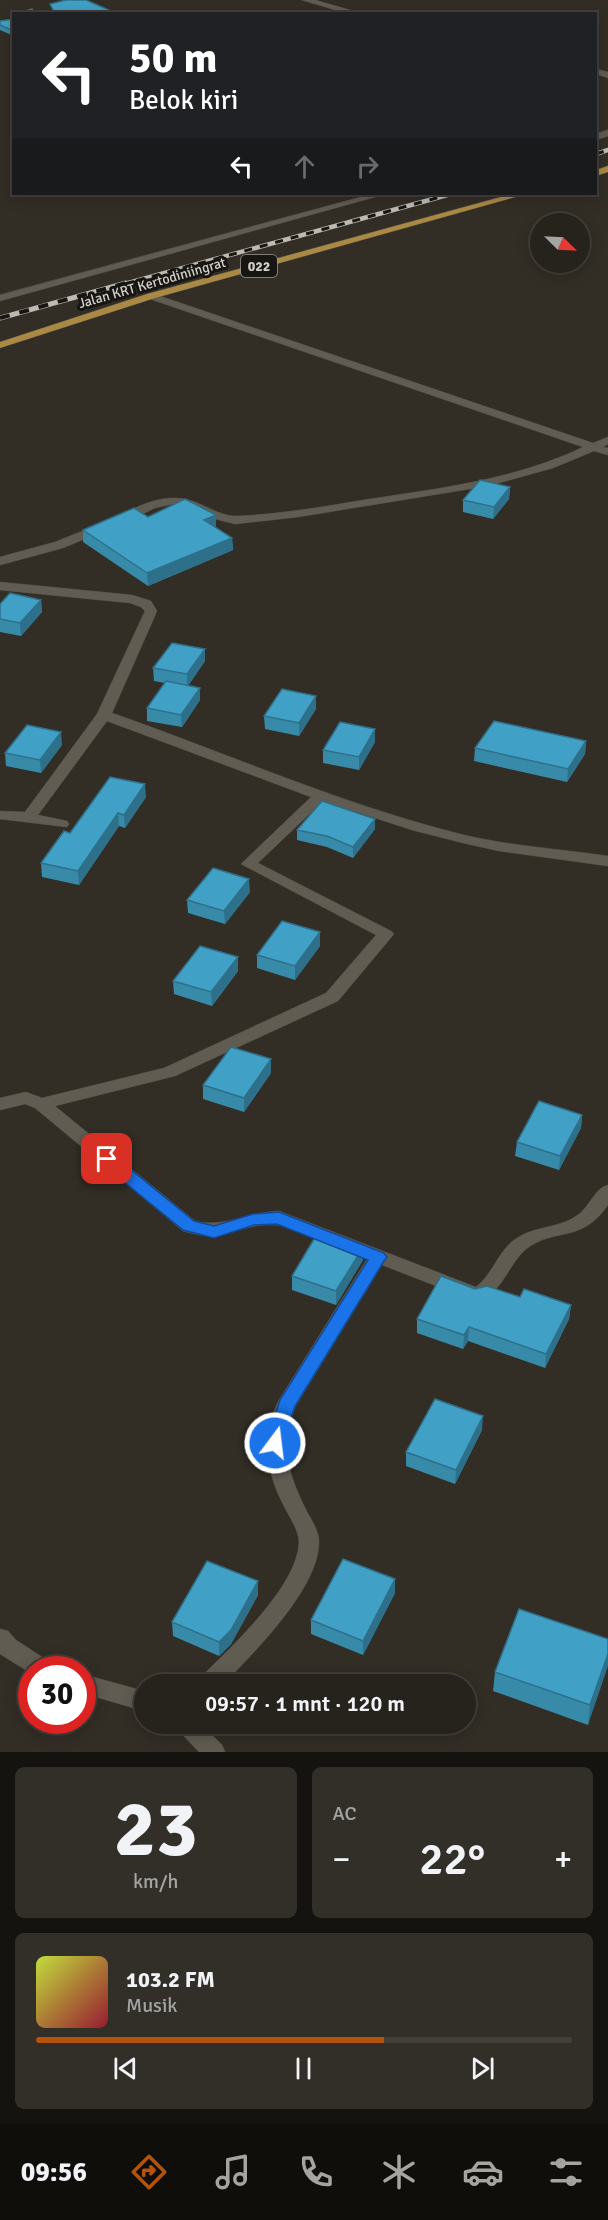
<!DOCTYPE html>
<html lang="id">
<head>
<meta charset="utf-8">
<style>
  body { margin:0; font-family:Signika,sans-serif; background:#322f29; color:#f1f3f6; height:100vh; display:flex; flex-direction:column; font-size:22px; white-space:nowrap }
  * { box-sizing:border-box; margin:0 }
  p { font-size:20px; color:#a4a4a3 }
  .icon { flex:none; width:33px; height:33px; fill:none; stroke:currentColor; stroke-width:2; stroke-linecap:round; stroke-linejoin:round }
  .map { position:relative; height:1752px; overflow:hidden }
  .details { display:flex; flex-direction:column; gap:15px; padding:15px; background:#15130f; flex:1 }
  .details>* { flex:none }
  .top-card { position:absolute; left:12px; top:12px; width:585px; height:183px; border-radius:0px; box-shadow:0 3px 15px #0003,0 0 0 2px #423f3b; background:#202124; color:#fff; overflow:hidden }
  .needle { width:39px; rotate:114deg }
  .fabs { position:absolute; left:530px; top:213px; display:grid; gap:12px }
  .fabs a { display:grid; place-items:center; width:60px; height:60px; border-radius:50%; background:#26221c; box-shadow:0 3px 15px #0003,0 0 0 2px #423f3b; font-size:30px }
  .speed { position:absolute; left:18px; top:1656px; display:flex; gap:12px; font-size:30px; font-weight:700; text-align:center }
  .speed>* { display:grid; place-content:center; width:78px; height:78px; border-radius:50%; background:#26221c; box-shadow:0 3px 15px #0003,0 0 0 2px #423f3b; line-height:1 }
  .speed .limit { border:9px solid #d22; background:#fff; color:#111 }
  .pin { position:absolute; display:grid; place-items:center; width:51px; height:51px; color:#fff; margin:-26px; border-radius:12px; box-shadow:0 3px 9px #0006 }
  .me { position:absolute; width:66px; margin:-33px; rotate:15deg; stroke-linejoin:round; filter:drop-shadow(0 0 4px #0008) }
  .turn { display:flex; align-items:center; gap:21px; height:126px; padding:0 18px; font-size:27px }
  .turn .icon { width:78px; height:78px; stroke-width:2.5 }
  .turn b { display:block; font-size:42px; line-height:51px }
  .lanes { display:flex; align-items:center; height:57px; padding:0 18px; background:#0003; justify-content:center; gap:30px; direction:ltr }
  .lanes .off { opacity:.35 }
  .big { font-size:45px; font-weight:600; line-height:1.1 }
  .details .card { flex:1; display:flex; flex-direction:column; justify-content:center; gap:9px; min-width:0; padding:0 21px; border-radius:9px; background:#322f29 }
  .details .dial { align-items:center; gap:0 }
  .dial b { font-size:78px; line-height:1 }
  .song { display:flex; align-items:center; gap:18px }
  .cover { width:72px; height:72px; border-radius:9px; background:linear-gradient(135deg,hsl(70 70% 55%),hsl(350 70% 35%)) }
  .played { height:6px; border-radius:3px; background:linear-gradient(90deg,#b45309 65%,#423f3b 65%) }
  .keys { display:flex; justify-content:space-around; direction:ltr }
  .heat { display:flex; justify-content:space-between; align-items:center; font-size:33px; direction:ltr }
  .details .tiles { flex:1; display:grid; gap:15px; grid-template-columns:1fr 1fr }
  .card:last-child { grid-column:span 2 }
  .trip { position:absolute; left:134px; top:1674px; width:342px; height:60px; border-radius:30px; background:#26221c; box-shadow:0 3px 15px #0003,0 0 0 2px #423f3b; font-weight:600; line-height:60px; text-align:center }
  .tab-bar { display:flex; height:96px; justify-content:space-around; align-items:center; background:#0f0e0b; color:#a4a4a3 }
  .tab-bar .icon { width:42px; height:42px }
  .tab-bar .current { color:#b45309 }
  .tab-bar b { font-size:27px; color:#f1f3f6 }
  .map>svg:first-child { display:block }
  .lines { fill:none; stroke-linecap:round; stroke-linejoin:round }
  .minor-casing { stroke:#4e4a43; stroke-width:1 }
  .primary-casing { stroke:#4e4a43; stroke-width:1 }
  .minor { fill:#615c52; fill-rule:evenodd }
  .primary { fill:#aa8944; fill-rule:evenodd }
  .rail-far1-casing { stroke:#bdb9b3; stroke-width:4.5 }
  .rail-casing { stroke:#bdb9b3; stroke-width:5 }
  .rail-far1 { stroke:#181612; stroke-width:3; stroke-dasharray:8; stroke-linecap:butt }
  .rail { stroke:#181612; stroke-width:4; stroke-dasharray:10; stroke-linecap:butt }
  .wall { fill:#388aa9 }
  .shaded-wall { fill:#2e708a }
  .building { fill:#41a0c5; stroke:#2e708a; stroke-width:1.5 }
  .route { fill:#1a73e8; stroke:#114b97; stroke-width:1.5 }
  .labels { text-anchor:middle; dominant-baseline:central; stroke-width:6; stroke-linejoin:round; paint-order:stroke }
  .shield { fill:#181612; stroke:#9c9994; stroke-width:1.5 }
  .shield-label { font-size:14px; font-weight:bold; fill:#d4d1cb }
  .far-street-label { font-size:14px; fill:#d4d1cb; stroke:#181612 }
</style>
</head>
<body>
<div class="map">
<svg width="608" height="1752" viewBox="0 0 608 1752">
  <rect width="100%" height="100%" fill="#322d25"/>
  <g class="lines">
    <defs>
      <path id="minor" d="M302,0h13l49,14h-15z
        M596,69l12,3v6l-12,-4z
        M608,130v6l-12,4v-6z
        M372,194h14l-386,107v-6z
        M151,293l442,150 15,-6v7l-5,3 5,1v7l-14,-4 -41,17 -65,18 -190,31 -63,7 -20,-5 -31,-14 -11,-1 -18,4 -29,14h-8v-6c27,-13 52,-26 82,-12 12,5 24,13 39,12 44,-2 88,-10 131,-17 72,-11 147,-20 213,-52l-436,-149 -1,-2z
        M100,524l6,4 -2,3 -41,17 -63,17v-8l55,-15z
        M0,582l132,13 19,6 6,10 -45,102c117,41 231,92 352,122 47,11 96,14 144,21v10l-109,-15 -36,-8 -51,-13 -89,-29 -65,62 133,68 3,3 -56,67 -163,75 -120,30 140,115c28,7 56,-9 84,-10l197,76c16,-12 22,-35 38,-47 20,-15 47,-11 65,-26 11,-8 16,-26 29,-29v20c-28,40 -53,21 -83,45 -18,16 -24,47 -50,51l-93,-36 -87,142c-15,43 -7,66 12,105 5,8 12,20 12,30 0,46 -65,111 -96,142h-25l3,-7c30,-30 97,-91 98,-135 0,-11 -9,-24 -14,-34 -19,-35 -25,-72 -6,-108l88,-141c-20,-7 -74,-34 -92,-34 -37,-2 -49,19 -92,6l-148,-123 -10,-4 -25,6v-12l26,-6 16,6 122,-30 162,-75 50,-58 -135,-71 70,-67 -204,-76 -69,94 29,6 2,3 -2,3 -67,-8v-8l25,1 72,-98 48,-103 -4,-4 -11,-4 -130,-13z
        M0,1629l8,2 8,9 35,23 3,7h-22v4l-32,-20z
        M82,1674l62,17v20l-62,-18z
        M176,1724h25l21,21 3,7h-26l-20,-21z"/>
      <path id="primary" d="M608,166v6l-12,4v-6z
        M512,194h14l-371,104 -155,50v-6l147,-48z"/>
    </defs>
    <use href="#minor" class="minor-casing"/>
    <use href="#primary" class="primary-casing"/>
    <use href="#minor" class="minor"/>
    <use href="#primary" class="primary"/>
    <defs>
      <path id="rail-far1" d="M596,154l12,-4
        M121,285l330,-91"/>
      <path id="rail" d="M0,318l126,-35"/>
    </defs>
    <use href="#rail-far1" class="rail-far1-casing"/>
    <use href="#rail" class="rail-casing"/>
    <use href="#rail-far1" class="rail-far1"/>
    <use href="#rail" class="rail"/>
  </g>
  <path class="wall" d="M14,19v17l-14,-6v-9z
    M510,487l-1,12 -16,20 -30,-7v-12z
    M215,527l17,11 1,12 -85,36 -65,-44v-12l133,-3z
    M41,600l1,12 -21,24 -21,-4v-28z
    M205,649v12l-17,25 12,14 -18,27 -35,-6v-13l18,-25 -11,-2 -1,-13z
    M316,709l-17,27 -34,-7 -1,-13z
    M375,729v13l-16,28 -36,-7v-13z
    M586,741l-1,13 -18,28 -93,-21 1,-13z
    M62,745l-21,28 -35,-7 -1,-13z
    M146,797l-21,31 -6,-2 -40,59 -37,-8 -1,-14 29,-30z
    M375,829l-22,29 -26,-11 -30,-7v-10z
    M250,892l-25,32 -37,-11 -1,-13z
    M320,946l-25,34 -38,-12v-13z
    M238,971l-26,35 -38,-12 -1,-13z
    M271,1073l-27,39 -41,-13v-14z
    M582,1115l-1,13 -22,42 -44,-14 2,-14z
    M364,1246l-1,14 -27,45 -44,-15v-14z
    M475,1289l96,16 -2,14 -24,49 -77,-27 -5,8 -46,-16v-14z
    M482,1430l-27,54 -49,-18v-14z
    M395,1593l-32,62 -52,-21v-14z
    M258,1595l-27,49 -12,12 -46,-20 -1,-14z
    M608,1639l-20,86 -95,-34 2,-19z"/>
  <path class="shaded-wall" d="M510,487l-1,12 -16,20 1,-12z
    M216,515v12l-11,5 -1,-12z
    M232,538l1,12 -85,36 -1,-13z
    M41,600l1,12 -21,24 -1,-13z
    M205,649v12l-18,26v-13z
    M200,688v12l-18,27 -1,-12z
    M316,696v13l-17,27v-13z
    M375,729v13l-16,28v-13z
    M61,732l1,13 -21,28 -1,-13z
    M586,741l-1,13 -18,28 1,-13z
    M145,784l1,13 -21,31 -1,-13z
    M118,813l1,13 -40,59 -1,-14z
    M375,819v10l-22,29v-11z
    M249,879l1,13 -25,32 -1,-13z
    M320,932v14l-25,34v-14z
    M238,957v14l-26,35 -1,-14z
    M271,1059v14l-27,39v-14z
    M582,1115l-1,13 -22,42 1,-14z
    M364,1246l-1,14 -27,45v-14z
    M571,1305l-2,14 -24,49 1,-14z
    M469,1327l-1,14 -5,8 1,-14z
    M483,1416l-1,14 -27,54 1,-14z
    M395,1579v14l-32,62v-14z
    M258,1581v14l-27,49 -12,12v-14z
    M608,1654v12l-20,59 2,-20z"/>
  <path class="building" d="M66,0h20l30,13 -4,1h-96l16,-5 2,3h17l2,-2 -3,-6z
    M14,19v12l-14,-6v-4z
    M480,480l30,7 -16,20 -31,-7z
    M185,499l31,16 -12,5 28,18 -85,35 -64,-43 51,-22 14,9z
    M10,593l31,7 -21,23 -20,-4v-15z
    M172,643l33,6 -18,25 -34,-6z
    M166,681l34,7 -19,27 -34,-7z
    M282,689l34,7 -17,27 -35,-7z
    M494,721l92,20 -18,28 -93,-21z
    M340,722l35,7 -16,28 -36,-7z
    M27,725l34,7 -21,28 -35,-7z
    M110,777l35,7 -21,31 -6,-2 -40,58 -37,-8 23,-32 6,2z
    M322,801l53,18 -22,28 -26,-11 -30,-6z
    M213,868l36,11 -25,32 -37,-11z
    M282,921l38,11 -25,34 -38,-11z
    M200,946l38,11 -27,35 -38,-11z
    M231,1047l40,12 -27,39 -41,-13z
    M539,1101l43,14 -22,41 -43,-14z
    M320,1229l44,17 -28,45 -44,-15z
    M441,1276l34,13 12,-3 33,11 4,-8 47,16 -25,49 -77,-27 -5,8 -47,-16z
    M435,1399l48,17 -27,54 -50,-18z
    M343,1559l52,20 -32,62 -52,-21z
    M207,1561l51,20 -27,49 -12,12 -47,-20z
    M519,1609l89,30v15l-18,51 -95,-33z"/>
  <path class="route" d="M107,1153l6,2 81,66 20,5 39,-12 26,-2 105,41 3,4 -3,4 -89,145 -14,42 -6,2 -7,-2 -2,-5 14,-43 88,-140 -91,-36 -23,1 -40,13 -31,-8 -82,-67 -2,-4z"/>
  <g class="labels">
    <rect class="shield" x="241" y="255" width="36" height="22" rx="4.5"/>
    <g class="shield-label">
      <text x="259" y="266">022</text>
    </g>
    <g class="far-street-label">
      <text transform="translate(152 283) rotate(-16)">Jalan KRT Kertodiniingrat</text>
    </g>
  </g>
</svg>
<div class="fabs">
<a><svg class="needle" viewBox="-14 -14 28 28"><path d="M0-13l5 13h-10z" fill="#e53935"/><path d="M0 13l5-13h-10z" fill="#a4a4a3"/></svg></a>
</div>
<div class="speed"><div class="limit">30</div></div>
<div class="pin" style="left:107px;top:1159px;background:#d93025"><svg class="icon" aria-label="arrive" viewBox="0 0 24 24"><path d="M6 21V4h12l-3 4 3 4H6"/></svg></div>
<svg class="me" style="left:275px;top:1443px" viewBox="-20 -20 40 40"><circle r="17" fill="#1a73e8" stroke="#fff" stroke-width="3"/><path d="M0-11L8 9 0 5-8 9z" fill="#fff"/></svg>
<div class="trip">09:57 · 1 mnt · 120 m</div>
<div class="top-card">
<div class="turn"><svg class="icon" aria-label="left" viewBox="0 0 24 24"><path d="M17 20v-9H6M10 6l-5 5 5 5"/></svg><div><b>50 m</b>Belok kiri</div></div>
<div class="lanes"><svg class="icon" aria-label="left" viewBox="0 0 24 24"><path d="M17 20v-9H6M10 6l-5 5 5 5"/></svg><svg class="icon off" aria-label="ahead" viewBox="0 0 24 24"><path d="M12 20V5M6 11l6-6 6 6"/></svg><svg class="icon off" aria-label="right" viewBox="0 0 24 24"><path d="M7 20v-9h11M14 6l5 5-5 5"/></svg></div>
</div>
</div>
<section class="details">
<div class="tiles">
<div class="card dial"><b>23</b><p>km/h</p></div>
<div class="card"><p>AC</p>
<div class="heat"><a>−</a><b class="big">22°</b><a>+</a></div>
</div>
<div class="card">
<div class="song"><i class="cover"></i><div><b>103.2 FM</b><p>Musik</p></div></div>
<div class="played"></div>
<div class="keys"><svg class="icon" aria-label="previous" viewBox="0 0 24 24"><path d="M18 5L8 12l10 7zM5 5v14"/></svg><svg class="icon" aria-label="pause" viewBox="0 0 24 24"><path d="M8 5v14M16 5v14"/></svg><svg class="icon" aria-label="next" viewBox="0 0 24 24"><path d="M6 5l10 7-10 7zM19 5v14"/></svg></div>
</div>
</div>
</section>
<nav class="tab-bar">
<b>09:56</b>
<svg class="icon current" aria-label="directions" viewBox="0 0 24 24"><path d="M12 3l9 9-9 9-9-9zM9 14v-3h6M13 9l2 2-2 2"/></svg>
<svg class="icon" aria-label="music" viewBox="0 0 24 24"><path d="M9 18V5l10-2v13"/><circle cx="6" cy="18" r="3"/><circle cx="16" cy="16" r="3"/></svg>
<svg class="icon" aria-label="phone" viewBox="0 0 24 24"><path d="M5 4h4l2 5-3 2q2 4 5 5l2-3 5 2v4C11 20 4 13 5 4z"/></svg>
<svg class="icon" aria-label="climate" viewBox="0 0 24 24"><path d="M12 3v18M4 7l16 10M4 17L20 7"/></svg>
<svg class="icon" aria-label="car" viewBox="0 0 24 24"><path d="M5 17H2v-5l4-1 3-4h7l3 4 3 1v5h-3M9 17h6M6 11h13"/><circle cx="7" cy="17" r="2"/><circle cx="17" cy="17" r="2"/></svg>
<svg class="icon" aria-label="filters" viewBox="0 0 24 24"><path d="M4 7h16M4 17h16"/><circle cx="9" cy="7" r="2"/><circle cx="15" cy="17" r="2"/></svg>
</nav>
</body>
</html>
